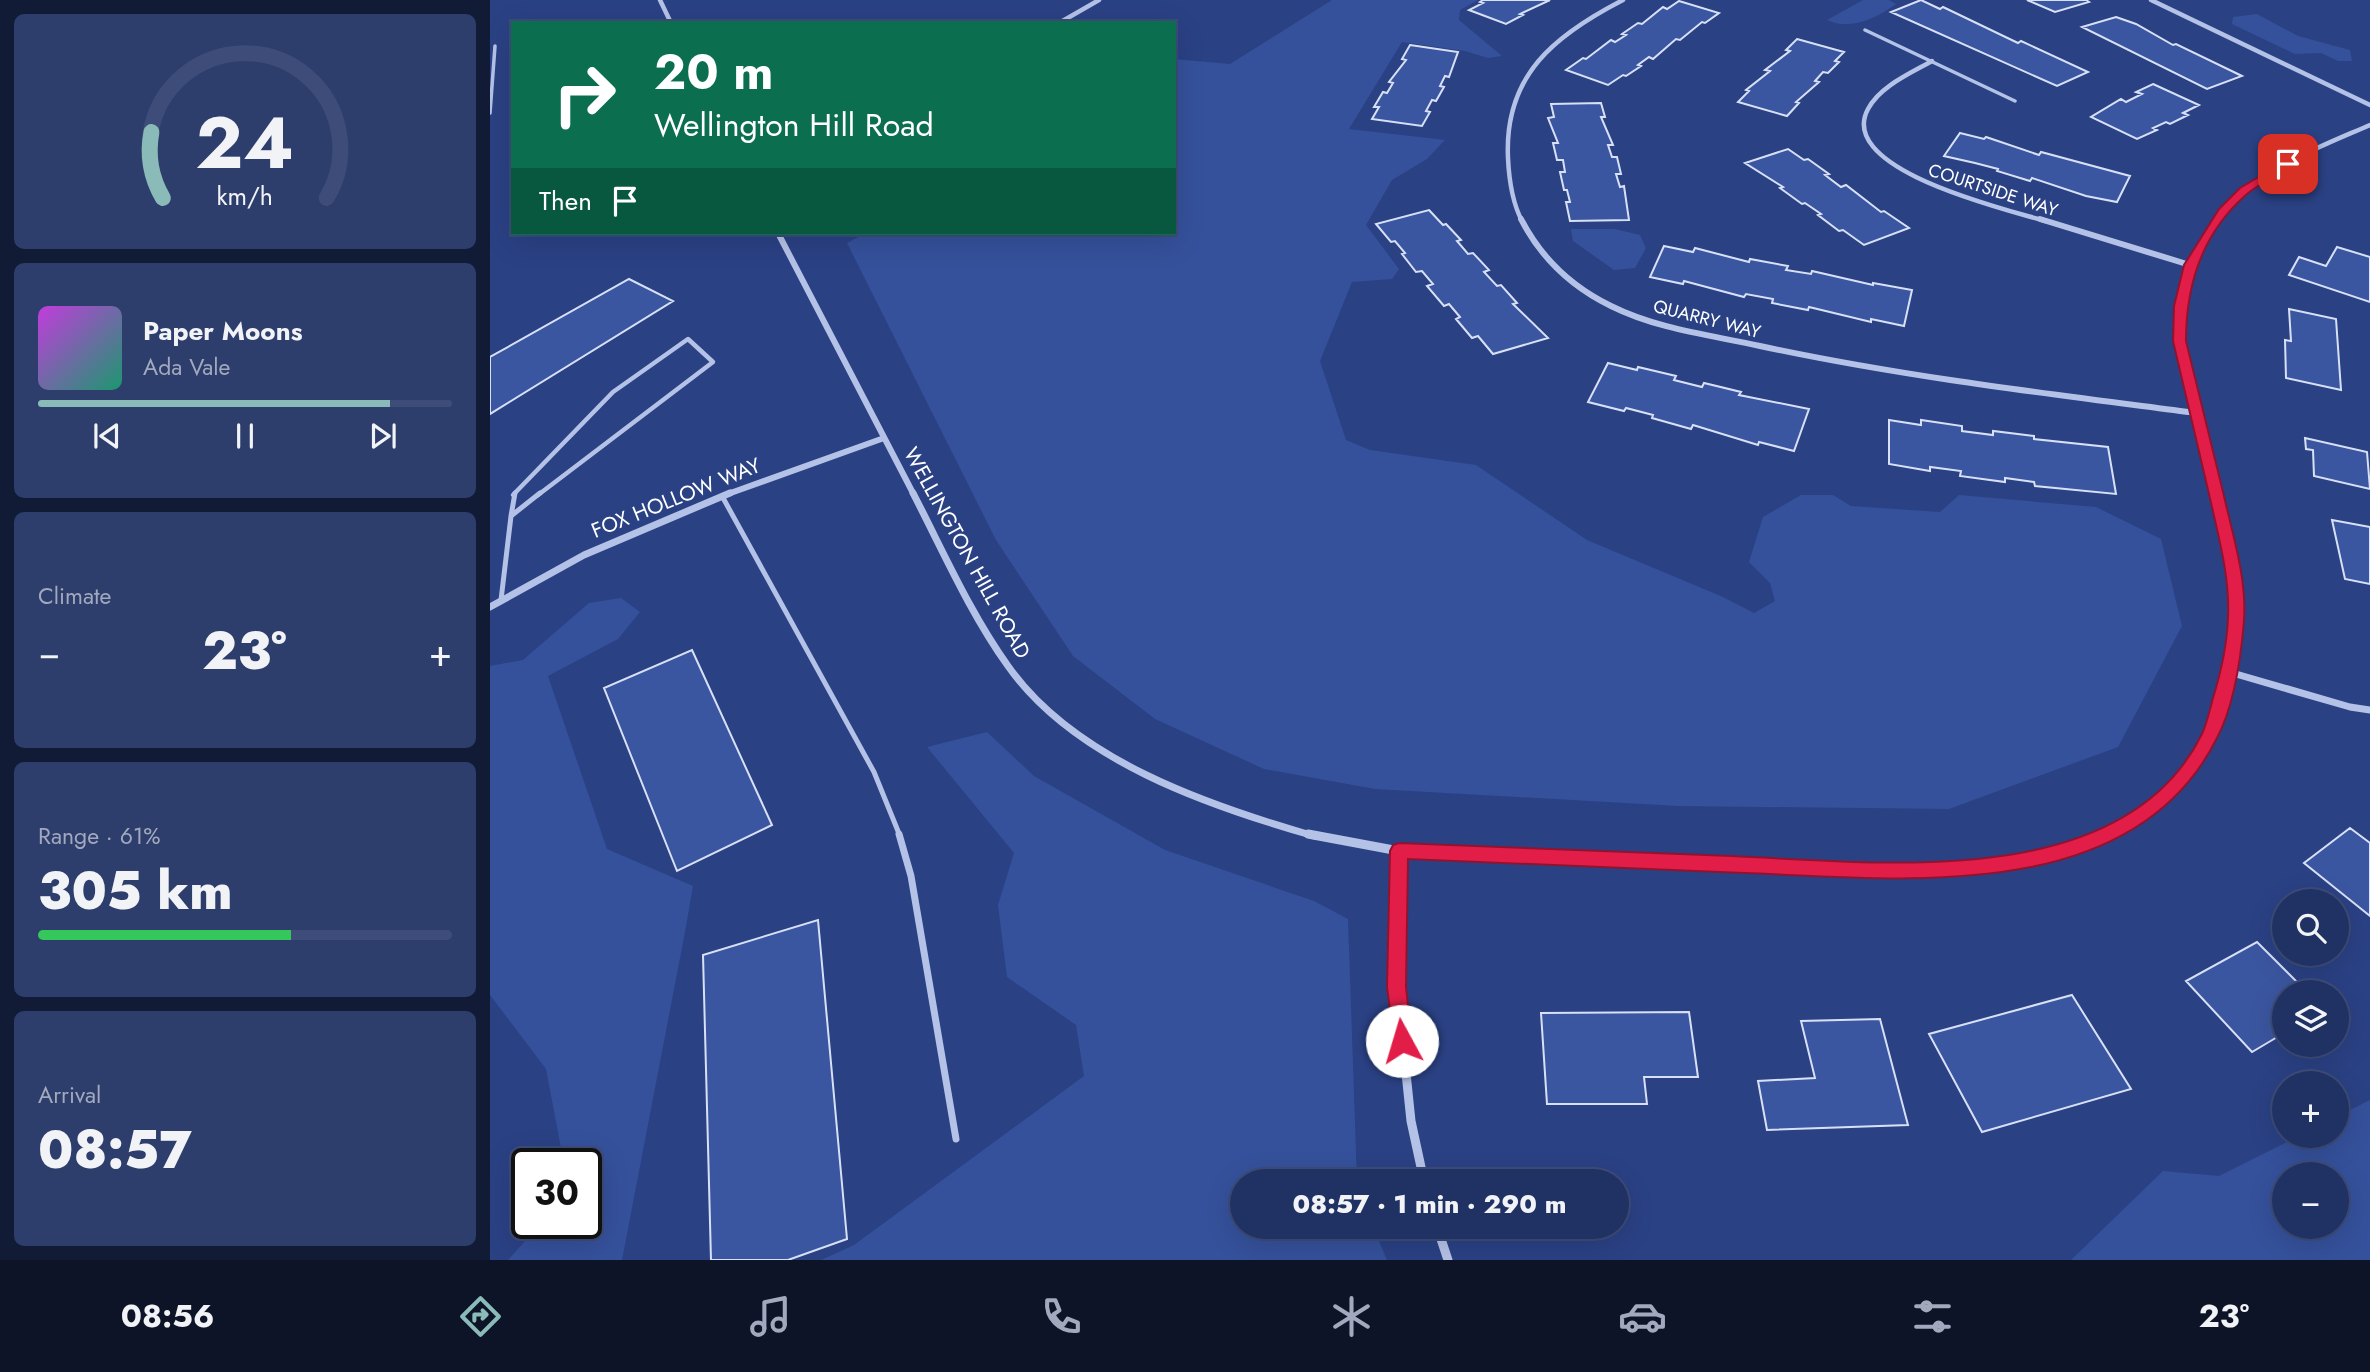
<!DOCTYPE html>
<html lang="en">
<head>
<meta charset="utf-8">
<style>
  body { margin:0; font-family:Jost,sans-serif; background:#2d3d6c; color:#f1f3f6; height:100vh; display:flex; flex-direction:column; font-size:26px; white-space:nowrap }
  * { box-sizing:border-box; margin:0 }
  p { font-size:23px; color:#a2a9be }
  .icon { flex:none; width:38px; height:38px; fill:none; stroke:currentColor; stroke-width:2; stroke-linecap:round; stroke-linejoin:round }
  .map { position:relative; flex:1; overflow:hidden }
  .panel { display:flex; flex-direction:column; gap:14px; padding:14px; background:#121b36; width:490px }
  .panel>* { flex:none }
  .banner { position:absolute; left:21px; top:21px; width:665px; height:214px; border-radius:0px; box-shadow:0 7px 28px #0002,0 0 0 2px #3d4c78; background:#0b6e4f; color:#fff; overflow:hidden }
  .fabs { position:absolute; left:1782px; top:889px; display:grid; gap:14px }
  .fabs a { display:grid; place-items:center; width:77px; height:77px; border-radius:50%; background:#203163; box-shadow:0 7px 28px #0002,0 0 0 2px #3d4c78; font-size:35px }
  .speed { position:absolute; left:21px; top:1148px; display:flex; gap:14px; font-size:35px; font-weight:700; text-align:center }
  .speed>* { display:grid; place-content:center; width:91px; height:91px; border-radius:50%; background:#203163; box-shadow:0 7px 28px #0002,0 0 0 2px #3d4c78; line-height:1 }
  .speed .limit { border:4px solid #111; border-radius:10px; background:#fff; color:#111 }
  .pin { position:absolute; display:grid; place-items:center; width:60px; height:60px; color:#fff; margin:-30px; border-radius:14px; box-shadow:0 4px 10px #0006 }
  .me { position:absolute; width:77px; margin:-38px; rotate:354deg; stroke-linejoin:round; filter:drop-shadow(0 0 5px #0008) }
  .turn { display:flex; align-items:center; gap:24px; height:147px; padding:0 28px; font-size:32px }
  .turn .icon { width:91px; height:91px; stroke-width:2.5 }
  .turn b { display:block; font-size:49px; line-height:60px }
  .then { display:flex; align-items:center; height:66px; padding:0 28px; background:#0003; gap:14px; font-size:26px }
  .big { font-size:52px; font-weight:800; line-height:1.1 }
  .panel .tile { flex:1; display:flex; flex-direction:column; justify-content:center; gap:10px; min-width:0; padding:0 24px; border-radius:10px; background:#2d3d6c }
  .panel .dial { align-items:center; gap:0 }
  .dial svg { height:182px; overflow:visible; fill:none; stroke:#3d4c78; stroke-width:7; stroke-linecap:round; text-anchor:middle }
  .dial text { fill:#f1f3f6; stroke:none }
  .song { display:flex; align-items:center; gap:21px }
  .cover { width:84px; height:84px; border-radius:10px; background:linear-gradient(135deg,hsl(290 70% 55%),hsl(160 70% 35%)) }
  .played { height:7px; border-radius:4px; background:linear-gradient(90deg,#8bbbb9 85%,#3d4c78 85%) }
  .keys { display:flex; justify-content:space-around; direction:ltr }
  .heat { display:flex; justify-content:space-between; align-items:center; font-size:38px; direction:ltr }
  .charge { height:10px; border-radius:5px; background:linear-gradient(90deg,#34c759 61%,#3d4c78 0) }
  .trip { position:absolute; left:740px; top:1169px; width:399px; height:70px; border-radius:35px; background:#203163; box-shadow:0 7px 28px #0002,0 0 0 2px #3d4c78; font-weight:800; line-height:70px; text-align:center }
  .tab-bar { display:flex; height:112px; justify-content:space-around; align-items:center; background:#0d1428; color:#a2a9be }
  .tab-bar .icon { width:49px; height:49px }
  .tab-bar .active { color:#8bbbb9 }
  .tab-bar b { font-size:32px; color:#f1f3f6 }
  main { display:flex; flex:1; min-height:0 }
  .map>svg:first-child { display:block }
  .green { fill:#35519b; fill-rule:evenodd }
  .building { fill:#3b56a0; stroke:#d8e0f6; stroke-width:2 }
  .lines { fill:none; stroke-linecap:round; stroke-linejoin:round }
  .service-far3 { stroke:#b5c2e7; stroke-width:3.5 }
  .service-far2 { stroke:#b5c2e7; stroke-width:4.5 }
  .service-far1 { stroke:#b5c2e7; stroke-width:5 }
  .service { stroke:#b5c2e7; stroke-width:7 }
  .minor-far3 { stroke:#b5c2e7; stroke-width:4.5 }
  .minor-far2 { stroke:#b5c2e7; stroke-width:6 }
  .minor-far1 { stroke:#b5c2e7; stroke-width:7 }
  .minor { stroke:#b5c2e7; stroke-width:9 }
  .route { fill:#e11d48; stroke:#92132f; stroke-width:2 }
  .labels { text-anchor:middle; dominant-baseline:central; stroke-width:7; stroke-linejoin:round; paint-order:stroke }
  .far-street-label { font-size:18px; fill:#fff; stroke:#2a4184 }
  .street-label { font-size:21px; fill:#fff; stroke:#2a4184 }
</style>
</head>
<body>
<main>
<section class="panel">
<div class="tile dial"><svg viewBox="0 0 100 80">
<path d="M14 69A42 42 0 1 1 86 69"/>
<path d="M14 69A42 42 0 0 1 9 40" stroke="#8bbbb9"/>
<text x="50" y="56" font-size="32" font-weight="700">24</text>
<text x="50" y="72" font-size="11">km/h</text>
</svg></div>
<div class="tile">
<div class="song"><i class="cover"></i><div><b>Paper Moons</b><p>Ada Vale</p></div></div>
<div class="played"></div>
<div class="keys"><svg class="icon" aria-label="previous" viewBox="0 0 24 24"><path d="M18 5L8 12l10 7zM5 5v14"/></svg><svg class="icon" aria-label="pause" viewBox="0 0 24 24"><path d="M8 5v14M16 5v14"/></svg><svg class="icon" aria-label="next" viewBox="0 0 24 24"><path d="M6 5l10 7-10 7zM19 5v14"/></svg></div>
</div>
<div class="tile"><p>Climate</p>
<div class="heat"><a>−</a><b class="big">23°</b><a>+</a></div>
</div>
<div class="tile"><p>Range · 61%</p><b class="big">305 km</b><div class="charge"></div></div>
<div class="tile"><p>Arrival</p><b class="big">08:57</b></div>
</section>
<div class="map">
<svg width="1880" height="1260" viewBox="0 0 1880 1260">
  <rect width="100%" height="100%" fill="#2a4184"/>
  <path class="green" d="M842,0h146l-18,10 -1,10 43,36 -14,2 -23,-7 -63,-9 -53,87 96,11 -18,19 -35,21 -26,45 33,44 -7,10 -40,3 -32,79 26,79 24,10 106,15 111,75 136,57 31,16 21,-12 -5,-18 -21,-21 14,-45 38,-22h32l18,11 89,6 19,-17 137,12 65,32 21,87 -64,121 -169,62 -271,-3 -303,-17 -111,-20 -109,-50 -82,-63 -77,-116 -149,-297 19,-10h308v-174l56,5z
    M1373,0h26l7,4c-19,14 -46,27 -69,16z
    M1767,14l41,22 52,14 2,11h-14l-17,-8 -26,1 -63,-30 1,-7z
    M1081,229h44l25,6 6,13 -11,20 -21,2 -41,-29z
    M131,598l19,14 -22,27 -70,37 59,173 86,37 -8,46 -63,328h-114l33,-37h45v-59h-22l-18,-95 -56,-74v-329l33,-6 66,-57z
    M497,732l47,44 131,74 149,51 34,18 9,262h-115v46h131l14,33h-566l33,-15 230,-169 -8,-51 -69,-48 -9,-72 16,-52 -87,-106z
    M1880,1100v160h-299l92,-89 56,5 80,-40h37v-19zM1846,1174v53h-52v-53z"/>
  <path class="building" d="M993,0h67l-30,14 3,1 -17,9 -37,-14 14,-7 -3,-1z
    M1431,0l19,9 3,-2 75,36 3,-2 67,31 -31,14 -166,-74z
    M1537,0h59l3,2 -34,10z
    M1189,1l40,12 -14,10 -3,-1 -22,18 -4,-1 -23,20 -4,-2 -11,8 3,1 -15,10 -3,-1 -15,10 -42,-15 17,-12 3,1 25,-19 4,2 11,-7 -4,-1 16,-11 4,1 21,-17 4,2z
    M1626,17l20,7 37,21 3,-1 66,32 -35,13 -125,-62z
    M1307,39l47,13 -9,9 4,1 -11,11 -5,-1 -8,9 4,1 -23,20 3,1 -12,13 -49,-14 11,-11 -3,-1 24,-19 -5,-1 25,-19 -4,-1z
    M920,45l48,7 -9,25 -4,-1 -5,10 4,1 -8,14 -4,-1 -6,11 4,1 -8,14 -50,-7 7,-12h-5l9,-15 4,1 6,-10 -4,-1 17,-22 -4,-1z
    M1663,84l46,21 -16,8 5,2 -18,9 -4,-2 -13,6 4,2 -20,9 -46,-22 30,-18 5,3 16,-8 -6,-2z
    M1111,103l4,14h-4l12,28h-5l4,12h5l4,17h-5l4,13 4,-1 5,34 -59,1 -4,-19h4l-3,-12h-3l-4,-18h5l-2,-12h-6l-4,-17h5l-10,-25 6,-1 -3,-13z
    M1470,133l24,6 2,-2 53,18 2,-3 89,24 -13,26 -31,-6 -54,-18 -2,3 -33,-10 1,-2 -23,-6 -31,-7z
    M1298,149l16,11 4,-1 21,15 -4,1 16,12 5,-2 35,27 3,-1 25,17 -45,17 -21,-15 -4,1 -21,-16 3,-1 -16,-11 -3,1 -22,-16 3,-1 -38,-24z
    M939,210l14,15 3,-1 15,16 -4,1 11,13 5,-1 16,17 -5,2 13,14 4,-1 16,18 -4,1 35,34 -55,16 -15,-18 -6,2 -16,-19 4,-2 -11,-13 -5,2 -17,-20 6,-2 -11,-13 -6,1 -14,-18 3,-1 -10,-12 -4,1 -15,-18z
    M1174,246l29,6 2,-4 54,14 1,-3 38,7 -2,4 25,4 1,-3 61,14v-2l39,7 -8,36 -33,-7v3l-62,-15 -1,3 -36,-7 1,-4 -27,-5 -2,3 -60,-16 -1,3 -33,-7z
    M1847,247l33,10v45l-81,-27 10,-18 27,9z
    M139,279l44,22 -183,113v-57z
    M1799,309l47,10 5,71 -55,-12 -1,-38 6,1z
    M1118,363l29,7 1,-3 38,9 -2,4 28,7 2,-4 37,9 -2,3 70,14 -15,42 -35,-9 -1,3 -65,-20 -2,4 -39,-11 1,-3 -27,-7 -2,3 -36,-9z
    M1399,420l32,5v-5l41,6v5l31,4v-4l41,5v3l74,8 8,47 -81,-8 -1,-4 -29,-4v4l-45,-6 1,-5 -31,-4v4l-41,-7z
    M1815,438l62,14 3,37 -56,-13 -1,-26 -7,-1z
    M1842,520l38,7v57l-25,-5z
    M202,650l80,175 -95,46 -73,-183z
    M1860,828l20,15v73l-66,-53z
    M328,920l29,319 -59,21h-77l-8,-305z
    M1767,942l50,50h-23v41l-32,19 -66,-71z
    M1582,995l59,94 -149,43 -53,-98z
    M1199,1012l9,65h-54l3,27h-100l-6,-91z
    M1390,1019l28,106 -141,5 -9,-49 57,-3 -14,-57z"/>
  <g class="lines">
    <path class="service-far3" d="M1375,30l150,71
      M0,113l5,-67"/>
    <path class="service-far2" d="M23,495l100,-103 75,-53 25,23 -175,133"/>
    <path class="service-far1" d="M232,496l152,276 26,64
      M21,516l4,-23
      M21,516l29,-23
      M11,600l10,-84"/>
    <path class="service" d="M409,834l12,42 45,263"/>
    <path class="minor-far3" d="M170,0l11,23
      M1661,0l219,105
      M569,23l40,-23
      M1442,61c-21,12 -52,25 -64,48 -33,61 141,101 177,112
      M1032,221c-10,-19 -13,-41 -14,-63 -4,-83 47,-123 115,-158
      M1726,221c37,-50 99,-72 154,-96"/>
    <path class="minor-far2" d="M1031,219c20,39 51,68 90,87 46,23 99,29 149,40 144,31 290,48 436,67
      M1550,219l150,46
      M288,233l136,262
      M235,495l159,-57
      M1726,495l-36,-154c-1,-44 11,-86 37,-122"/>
    <path class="minor-far1" d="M423,493c30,58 57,120 95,173 66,94 201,140 306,170
      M0,607l94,-52 146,-62
      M1739,672l121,35 20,3
      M1612,836c108,-46 142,-168 130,-275 -3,-23 -10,-45 -16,-68"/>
    <path class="minor" d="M818,834l91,17 538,20 98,-12 32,-8 39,-17
      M909,851l-2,136 14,134 13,60
      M947,1227l11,33"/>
  </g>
  <path class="route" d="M1794,162l9,2c-13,12 -32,18 -46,30 -44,38 -61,91 -61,147 13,52 25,103 38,155 9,40 23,83 20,125 -3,36 -10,85 -27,117 -84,169 -316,141 -472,135 -112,-5 -224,-9 -337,-14l-2,128 6,54 -3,7 -7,2 -7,-2 -8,-61 3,-136 3,-6 6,-2c111,5 222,9 333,13 146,6 391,38 470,-122 5,-11 8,-25 11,-36 8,-26 14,-53 15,-80 2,-42 -10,-83 -19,-124 -12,-51 -24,-102 -36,-153l1,-35 10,-41 35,-56 21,-21z"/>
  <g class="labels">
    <g class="far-street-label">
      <text transform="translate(1503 190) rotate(18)">COURTSIDE WAY</text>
      <text transform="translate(1217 319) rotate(14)">QUARRY WAY</text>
    </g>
    <g class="street-label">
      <text transform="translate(186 498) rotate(-22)">FOX HOLLOW WAY</text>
      <text transform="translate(477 553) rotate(61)">WELLINGTON HILL ROAD</text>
    </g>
  </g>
</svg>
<div class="fabs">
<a><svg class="icon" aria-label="search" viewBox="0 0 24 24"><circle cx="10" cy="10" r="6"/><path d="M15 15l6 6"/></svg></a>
<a><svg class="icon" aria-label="layers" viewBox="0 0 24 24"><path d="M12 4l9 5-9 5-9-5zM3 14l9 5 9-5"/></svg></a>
<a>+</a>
<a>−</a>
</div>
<div class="speed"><div class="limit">30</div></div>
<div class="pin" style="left:1798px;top:164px;background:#d93025"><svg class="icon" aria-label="arrive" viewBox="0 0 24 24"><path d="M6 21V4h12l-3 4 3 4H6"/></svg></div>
<svg class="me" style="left:912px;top:1041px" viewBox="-20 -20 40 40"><circle r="19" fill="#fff"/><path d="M0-13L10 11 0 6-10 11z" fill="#e11d48"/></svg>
<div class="trip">08:57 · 1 min · 290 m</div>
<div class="banner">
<div class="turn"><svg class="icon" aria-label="right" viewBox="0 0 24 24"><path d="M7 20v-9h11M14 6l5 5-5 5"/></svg><div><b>20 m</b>Wellington Hill Road</div></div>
<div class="then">Then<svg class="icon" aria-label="arrive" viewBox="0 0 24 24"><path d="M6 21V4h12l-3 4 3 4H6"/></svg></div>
</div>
</div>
</main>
<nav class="tab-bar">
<b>08:56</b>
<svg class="icon active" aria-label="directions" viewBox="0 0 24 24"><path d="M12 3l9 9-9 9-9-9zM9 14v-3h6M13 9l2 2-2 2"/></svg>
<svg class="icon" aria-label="music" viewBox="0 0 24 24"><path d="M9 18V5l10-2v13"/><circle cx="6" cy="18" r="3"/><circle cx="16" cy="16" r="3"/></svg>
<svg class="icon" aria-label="phone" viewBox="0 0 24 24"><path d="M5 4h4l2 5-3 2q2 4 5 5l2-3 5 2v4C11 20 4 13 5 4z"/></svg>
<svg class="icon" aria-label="climate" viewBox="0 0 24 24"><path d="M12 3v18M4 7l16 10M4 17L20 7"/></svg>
<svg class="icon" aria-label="car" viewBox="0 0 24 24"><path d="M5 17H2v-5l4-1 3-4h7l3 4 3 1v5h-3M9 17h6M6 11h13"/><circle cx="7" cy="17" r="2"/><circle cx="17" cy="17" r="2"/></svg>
<svg class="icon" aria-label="filters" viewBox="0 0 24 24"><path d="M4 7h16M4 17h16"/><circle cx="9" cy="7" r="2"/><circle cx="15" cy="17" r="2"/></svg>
<b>23°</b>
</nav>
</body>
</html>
